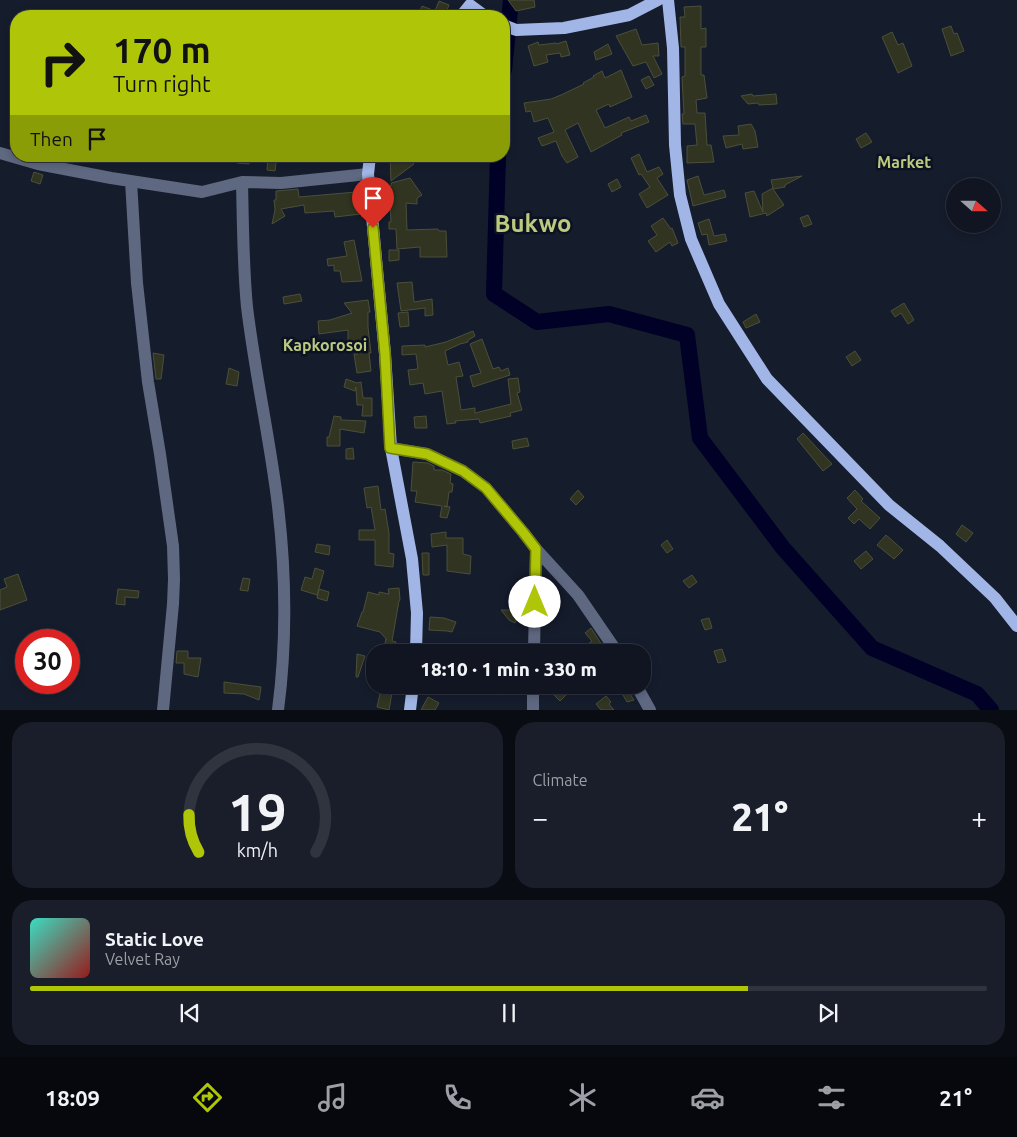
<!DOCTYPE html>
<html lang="en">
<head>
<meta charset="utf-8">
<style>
  body { margin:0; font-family:Ubuntu,sans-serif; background:#191e2a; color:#f1f3f6; height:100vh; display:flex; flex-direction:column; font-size:19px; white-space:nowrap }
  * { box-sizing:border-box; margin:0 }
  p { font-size:16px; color:#9c9fa5 }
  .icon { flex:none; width:28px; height:28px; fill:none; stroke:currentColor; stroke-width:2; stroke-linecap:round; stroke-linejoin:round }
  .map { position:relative; height:710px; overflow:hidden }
  .sheet { display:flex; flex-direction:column; gap:12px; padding:12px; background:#090c12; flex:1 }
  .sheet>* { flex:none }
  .banner { position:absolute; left:10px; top:10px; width:500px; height:152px; border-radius:20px; box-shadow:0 2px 8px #0003,0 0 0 1px #30343f; background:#aec508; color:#111; overflow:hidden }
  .needle { width:32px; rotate:111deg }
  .controls { position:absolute; left:946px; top:178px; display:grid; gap:10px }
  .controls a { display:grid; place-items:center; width:55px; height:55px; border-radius:50%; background:#101521; box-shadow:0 2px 8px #0003,0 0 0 1px #30343f; font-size:25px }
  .speed { position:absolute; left:15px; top:629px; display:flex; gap:10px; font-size:25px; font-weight:700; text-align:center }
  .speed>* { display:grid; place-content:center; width:65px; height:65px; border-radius:50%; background:#101521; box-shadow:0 2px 8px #0003,0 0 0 1px #30343f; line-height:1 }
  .speed .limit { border:8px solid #d22; background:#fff; color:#111 }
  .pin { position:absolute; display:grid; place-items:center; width:42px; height:42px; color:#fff; margin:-51px -21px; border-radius:50% 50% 50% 0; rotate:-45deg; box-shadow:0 0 5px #0007 }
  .pin .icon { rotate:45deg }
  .me { position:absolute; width:55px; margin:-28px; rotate:0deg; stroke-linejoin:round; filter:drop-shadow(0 0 4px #0008) }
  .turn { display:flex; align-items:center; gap:18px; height:105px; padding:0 20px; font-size:22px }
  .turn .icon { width:65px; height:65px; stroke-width:2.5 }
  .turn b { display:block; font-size:35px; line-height:42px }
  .then { display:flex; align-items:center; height:48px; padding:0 20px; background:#0003; gap:10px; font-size:19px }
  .big { font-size:38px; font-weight:800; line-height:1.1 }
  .sheet .card { flex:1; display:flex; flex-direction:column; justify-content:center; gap:8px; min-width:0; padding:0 18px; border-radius:20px; background:#191e2a }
  .sheet .dial { align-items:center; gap:0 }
  .dial svg { height:130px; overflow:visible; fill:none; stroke:#30343f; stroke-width:7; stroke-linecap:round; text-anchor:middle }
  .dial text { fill:#f1f3f6; stroke:none }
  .song { display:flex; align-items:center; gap:15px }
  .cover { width:60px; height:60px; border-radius:8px; background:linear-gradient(135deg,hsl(170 70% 55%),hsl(0 70% 35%)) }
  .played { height:5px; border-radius:2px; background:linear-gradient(90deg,#aec508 75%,#30343f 75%) }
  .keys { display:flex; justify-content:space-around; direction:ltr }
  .heat { display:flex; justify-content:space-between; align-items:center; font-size:28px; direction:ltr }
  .sheet .tiles { flex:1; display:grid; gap:12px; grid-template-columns:1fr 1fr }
  .card:last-child { grid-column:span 2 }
  .trip { position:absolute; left:366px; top:644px; width:285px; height:50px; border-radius:20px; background:#101521; box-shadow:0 2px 8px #0003,0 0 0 1px #30343f; font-weight:800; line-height:50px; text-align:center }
  .tab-bar { display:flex; height:80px; justify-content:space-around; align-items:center; background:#06080d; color:#9c9fa5 }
  .tab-bar .icon { width:35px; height:35px }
  .tab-bar .selected { color:#aec508 }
  .tab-bar b { font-size:22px; color:#f1f3f6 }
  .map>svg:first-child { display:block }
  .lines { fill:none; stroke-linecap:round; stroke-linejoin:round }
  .river { stroke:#010026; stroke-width:16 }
  .building { fill:#303421; stroke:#4b4f3a }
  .minor { stroke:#5e6880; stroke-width:12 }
  .major { stroke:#a1b6e7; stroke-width:12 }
  .route-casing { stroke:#718005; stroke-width:12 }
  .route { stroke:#aec508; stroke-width:9 }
  .labels { text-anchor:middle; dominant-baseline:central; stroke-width:5; stroke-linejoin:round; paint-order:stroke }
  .quarter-label { font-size:16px; font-weight:bold; fill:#bbca7e; stroke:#0c1222 }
  .town-label { font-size:24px; font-weight:bold; fill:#bbca7e; stroke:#0c1222 }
</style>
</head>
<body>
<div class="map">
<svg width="1017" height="710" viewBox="0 0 1017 710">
  <rect width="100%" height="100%" fill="#151c2c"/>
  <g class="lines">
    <path class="river" d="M504,70l7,-70
      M498,156l-4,138 43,28 72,-8 78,21 13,103 83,110 89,100 105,46 14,16"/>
  </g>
  <path class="building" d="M508,0h26l1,7 -19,4z
    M439,1l10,4 -4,10 2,1h-19l-9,-3 3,-7 13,5z
    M701,6v23l5,-1v19h-5v28h3l3,23 -11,2 1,13h8l2,32h4l3,17 -27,1v-17l10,-1 -2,-21h-12l-1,-10h2l-2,-37 3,-1v-29h-4l-1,-30h5l-1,-10z
    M951,26l3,8 3,-1 7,18 -13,5 -9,-27z
    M636,29l6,16 16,-2 1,13h-6l9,18 -8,4 -8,-16 -13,4 -17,-30z
    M892,32l6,13 5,-2 9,23 -14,7 -16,-36z
    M566,41l4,14 -9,2 -1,-4 -14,2 2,7 -14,4 -6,-20 10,-4 1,3 17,-2v1z
    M608,44l4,10 -16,6 -2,-8z
    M621,70l11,27 -22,10 -1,-3 -13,6 9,18 24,-11 2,4 15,-6 3,7 -28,11 1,2 -31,17 -13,-29 -13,7 13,27 -11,6 -5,-7 -6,-15 -14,5 -4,-8 16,-6 -6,-14 -14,4 -3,-11 -5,1 -2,-9 27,-4 10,-4 23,-11 -1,-1 11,-6 -1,-1 9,-5 3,7z
    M649,76l5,9 -8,4 -5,-9z
    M752,94l1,2 23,-2 1,10 -18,1 -1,-2 -10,1 -7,-8z
    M751,124l4,7 3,16 -15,2 -1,-5 -16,4 -3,-12 16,-1 -1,-9z
    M866,133l6,9 -11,6 -5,-9z
    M639,154l8,18 12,-5 4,7 -6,4 11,17 -21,13 -8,-14 11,-7 -9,-13 -2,1 -8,-17z
    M238,156h12l-1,8 -12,-1z
    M268,156h9l-2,15 -8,-1z
    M390,156h13v3h7l4,5 -23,17z
    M34,172l9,3 -3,9 -9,-3z
    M698,176l6,19 20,-5 2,7 -33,9 -6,-26z
    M802,176l-17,9v2l-12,2 11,16 -17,11 -1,-3 -16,4 -5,-24 9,-2 9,21 -1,-18 11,-6 -2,-8z
    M410,178l12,17 -5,3v6l-11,-1 1,27 31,-1 1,2h7l1,26h-27v-10l-23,2 -1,-20h-7v-7h2l-2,-36h2v-3z
    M617,179l4,8 -9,5 -4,-8z
    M298,189l1,8 57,-5 1,16 6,-1 1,10h-2l-1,-3 -26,3 -1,-6 -29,2 -1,-8 -23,4 4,7 -13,8 3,-14 -1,-10h2v-9z
    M808,215l4,9 -8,3 -4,-9z
    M663,218l8,11 1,-1 6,15 -6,3 -2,-4 -14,10 -8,-11 9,-6 -6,-9z
    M709,219l5,17 11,-2 2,7 -18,4 -2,-11 -5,1 -4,-12z
    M354,240l8,41 -20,1 -2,-11h-6v-6l-6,1 -1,-7 20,-3 -3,-14z
    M389,250h10v10l-10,1z
    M412,282l2,20 18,-3 1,16 -8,1v-8l-24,3 -4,-28z
    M300,294l2,7 -18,3 -1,-7z
    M368,300l2,12h-2v15l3,26h-2l2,18 -14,2 -3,-19h4l-10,-11v-13l-29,4 -1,-13 12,-1 22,-7 -8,-10z
    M904,303l10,17 -6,4 -7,-11 -6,4 -4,-6z
    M408,312l1,14 -9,1 -2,-14z
    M756,314l4,8 -14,6 -3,-6z
    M473,331l2,5 -7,4v2l-8,2 -15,7 3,14 11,-3 4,14 -7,1 5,33 14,-2v5l36,-9 -3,-25 10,-1 2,14 -3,1 5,17 -12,3 1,3 -31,7 -1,-4 -24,2 1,2 -9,1 -5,-33 -17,3 -2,-11 -13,2 -2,-15 10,-1 -2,-15 -14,1v-9l23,-1v2l21,-5z
    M482,339l11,30 6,-2 2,4 7,-3 2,7 -37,12 -3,-11 11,-3 -11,-29z
    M300,343l1,7 -12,2 -1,-7z
    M855,351l6,9 -9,6 -6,-9z
    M153,353l11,2 -3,24h-5z
    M229,368l10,4 -2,14 -11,-2z
    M346,379l11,4 4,-1 2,16h9v18h-10l1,-11h-6l-1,-18 -1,4 -11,-4z
    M334,416l7,1v3l25,1 -2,12 -24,-4v17h-13v-9h2z
    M426,416l1,12h-12l-1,-11z
    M803,433l29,31 -9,7 -26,-32z
    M527,438l2,8 -16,3 -1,-8z
    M353,448l1,11h-8v-10z
    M413,462l15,1 6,3v4h8l9,4 -1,9 3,1 -1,8h-3l-2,15 -3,-1 6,1 -3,11 -7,-1 2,-11 -27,-4 2,-11h-6z
    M378,486l3,24 4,-1 4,24v20l5,1 -1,13 -18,-2v-25h-16v-10h16l-4,-23 -4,1 -3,-20z
    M578,490l6,7 -8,8 -6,-6z
    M855,490l8,9 -2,2 19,17 -10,11 -11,-10 -5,5 -6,-6 9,-9 -10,-11z
    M962,525l11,8 -7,9 -10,-8z
    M446,532v6h17v16l8,2 -1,18 -23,-3v-26l-15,2 -1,-13z
    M886,535l17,15 -9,9 -17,-14z
    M667,540l6,9 -6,4 -6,-8z
    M317,544l13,2 -1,9 -14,-3z
    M866,551l7,8 -12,10 -7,-8z
    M422,553h7v22h-6z
    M315,568l9,3 -7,24 -16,-5 4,-13 7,2z
    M18,574l9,26 -27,10v-20l7,-3 -3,-8z
    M692,575l5,7 -8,6 -6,-7z
    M243,578l7,1 -2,12 -8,-1z
    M399,588l1,12 -1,1 -7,40 4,1 -2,10h-11l3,-13 1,1 -7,-8 -23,-6 5,-14h1l5,-20 11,3v-3l10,2 -1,-5z
    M118,589l21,2 -1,7 -13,-1v8l-9,-1z
    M319,589l10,3 -2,9 -10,-3z
    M501,610h13l6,2 -5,11 -6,-3z
    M430,617l14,1 12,4 -4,10 -5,-1 -18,-1z
    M709,618l3,10 -7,2 -4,-10z
    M591,628l11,17 -8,7 -6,-8 4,-3 -7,-8z
    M722,649l4,12 -8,2 -4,-12z
    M177,651h11v7h13l-3,19 -14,-3v-11h-8z
    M357,654l8,2 -7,21h-2z
    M642,658l9,17 -9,5z
    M224,682l37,5 -2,13 -15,-6 -20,-1z
    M382,685l11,2 -4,23 -12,-3z
    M490,685h11l4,4 -8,6z
    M544,685h12l10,10 -6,6z
    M617,685h7l10,15 -7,2z
    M606,696l5,6 -2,2 5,6h-13l-5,-6z
    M428,697l11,6 -4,7h-14z"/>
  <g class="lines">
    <path class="minor" d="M0,153l38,11 73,14 91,14 40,-10 39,1 87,-9
      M131,181l6,102 11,99 12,72 13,92 1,33 -1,25 -10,106
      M242,182c1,42 1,84 5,125 8,67 23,132 31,199 8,68 9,135 0,204
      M391,448l36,6 36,17 23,17 37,44 13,17 42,46 39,57
      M534,652l2,-103
      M533,685v25
      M636,685l14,25"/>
    <path class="major" d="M668,0l5,48 2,97 5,50 11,44 28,65 48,75 122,126 51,41 55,52 22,28
      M461,16l9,-11 15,11
      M504,25l12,5 48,-2 65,-13 29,-15
      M370,156l-2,18 17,180 6,94 21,111 5,54 -1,39
      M410,710l3,-25"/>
  </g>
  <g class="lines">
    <defs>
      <path id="route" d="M373,228l12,126 5,94 37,6 36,17 23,17 37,44 13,17 -1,53"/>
    </defs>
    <use href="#route" class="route-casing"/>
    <use href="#route" class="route"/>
  </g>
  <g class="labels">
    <g class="quarter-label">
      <text x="904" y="162">Market</text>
      <text x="325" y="345">Kapkorosoi</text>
    </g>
    <g class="town-label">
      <text x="533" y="223">Bukwo</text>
    </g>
  </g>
</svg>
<div class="controls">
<a><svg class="needle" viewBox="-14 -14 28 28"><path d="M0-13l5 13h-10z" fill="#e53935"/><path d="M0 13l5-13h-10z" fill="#9c9fa5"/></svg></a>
</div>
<div class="speed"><div class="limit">30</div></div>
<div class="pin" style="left:373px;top:228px;background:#d93025"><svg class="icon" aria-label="arrive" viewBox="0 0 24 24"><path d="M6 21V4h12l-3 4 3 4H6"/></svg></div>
<svg class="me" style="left:535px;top:602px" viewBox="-20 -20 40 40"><circle r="19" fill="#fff"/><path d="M0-13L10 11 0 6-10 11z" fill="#aec508"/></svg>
<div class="trip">18:10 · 1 min · 330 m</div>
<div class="banner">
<div class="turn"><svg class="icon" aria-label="right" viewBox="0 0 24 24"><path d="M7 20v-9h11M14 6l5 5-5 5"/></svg><div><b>170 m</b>Turn right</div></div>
<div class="then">Then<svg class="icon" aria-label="arrive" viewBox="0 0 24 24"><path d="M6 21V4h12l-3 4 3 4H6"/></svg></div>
</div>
</div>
<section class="sheet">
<div class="tiles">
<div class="card dial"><svg viewBox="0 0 100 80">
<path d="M14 69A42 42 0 1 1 86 69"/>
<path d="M14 69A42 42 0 0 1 8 46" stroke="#aec508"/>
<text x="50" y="56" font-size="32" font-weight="700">19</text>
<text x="50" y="72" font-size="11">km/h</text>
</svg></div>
<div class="card"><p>Climate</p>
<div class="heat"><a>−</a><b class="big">21°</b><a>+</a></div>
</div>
<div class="card">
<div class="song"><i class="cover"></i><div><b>Static Love</b><p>Velvet Ray</p></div></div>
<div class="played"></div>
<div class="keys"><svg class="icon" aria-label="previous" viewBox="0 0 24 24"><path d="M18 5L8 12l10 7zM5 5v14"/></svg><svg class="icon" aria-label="pause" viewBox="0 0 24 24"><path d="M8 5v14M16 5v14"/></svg><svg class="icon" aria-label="next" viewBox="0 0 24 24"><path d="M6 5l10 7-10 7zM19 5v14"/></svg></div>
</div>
</div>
</section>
<nav class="tab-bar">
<b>18:09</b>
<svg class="icon selected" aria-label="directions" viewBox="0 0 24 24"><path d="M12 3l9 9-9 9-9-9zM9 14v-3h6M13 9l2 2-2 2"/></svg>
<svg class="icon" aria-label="music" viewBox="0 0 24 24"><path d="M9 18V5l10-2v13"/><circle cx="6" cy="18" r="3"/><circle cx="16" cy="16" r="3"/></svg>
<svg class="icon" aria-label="phone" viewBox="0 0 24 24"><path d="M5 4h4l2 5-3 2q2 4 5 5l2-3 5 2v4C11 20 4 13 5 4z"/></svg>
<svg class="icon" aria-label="climate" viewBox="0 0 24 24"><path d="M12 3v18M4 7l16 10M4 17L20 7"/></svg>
<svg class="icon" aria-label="car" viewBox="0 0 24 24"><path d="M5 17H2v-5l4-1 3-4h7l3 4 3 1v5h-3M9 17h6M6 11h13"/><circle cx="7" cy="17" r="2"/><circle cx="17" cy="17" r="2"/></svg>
<svg class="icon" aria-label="filters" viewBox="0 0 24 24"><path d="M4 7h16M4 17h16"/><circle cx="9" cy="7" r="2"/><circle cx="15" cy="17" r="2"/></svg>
<b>21°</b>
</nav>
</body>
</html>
